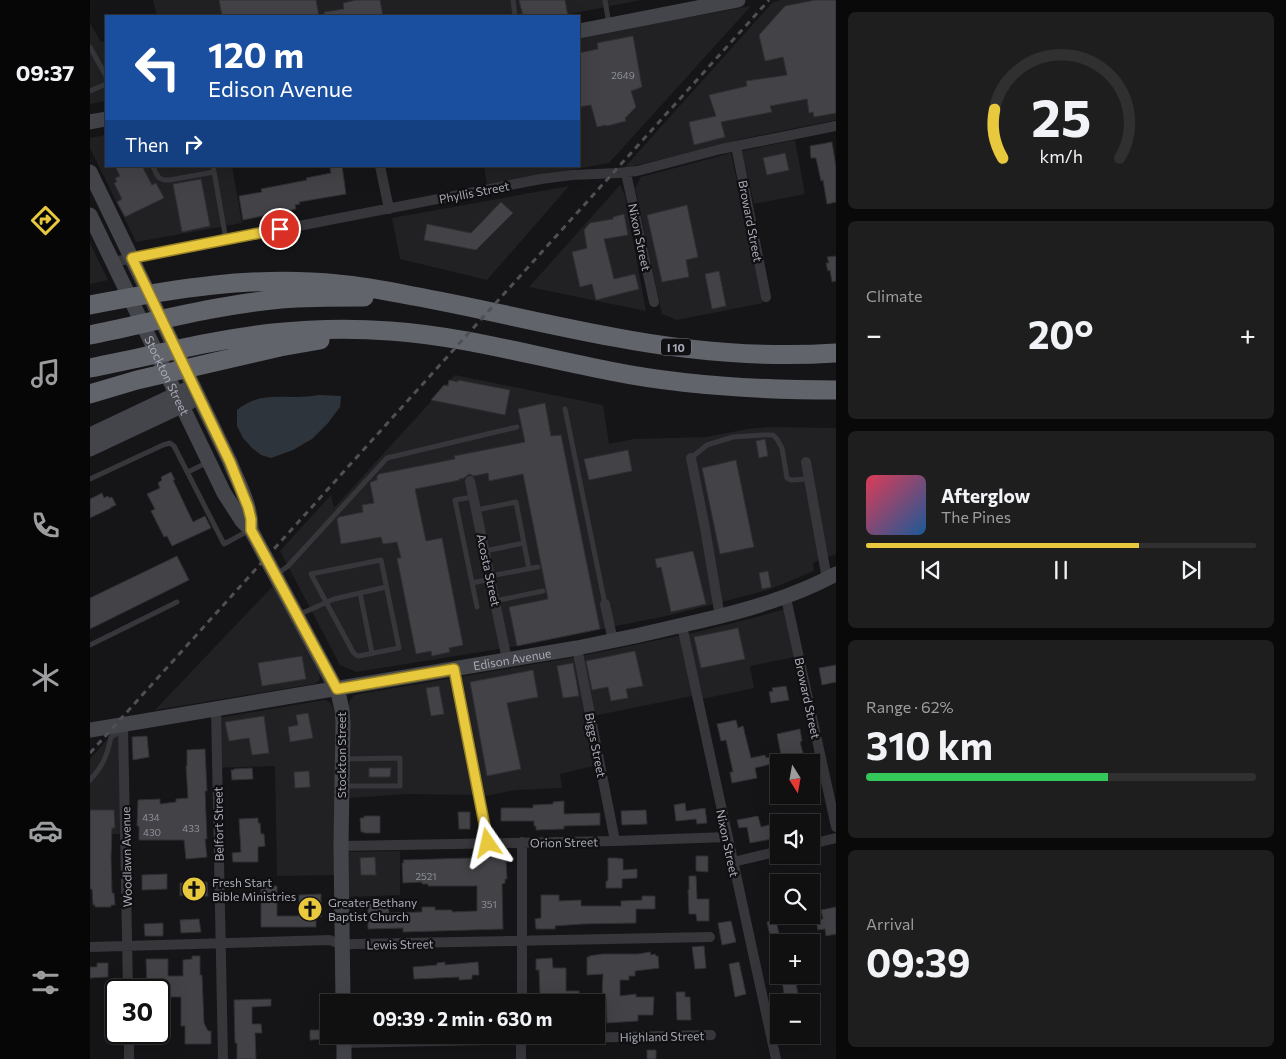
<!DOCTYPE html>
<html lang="en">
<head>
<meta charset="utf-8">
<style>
  body { margin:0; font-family:Commissioner,sans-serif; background:#1e1e1f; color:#f1f3f6; height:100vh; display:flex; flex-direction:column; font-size:19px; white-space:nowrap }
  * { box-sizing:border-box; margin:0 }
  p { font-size:16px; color:#9c9d9f }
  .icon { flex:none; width:28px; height:28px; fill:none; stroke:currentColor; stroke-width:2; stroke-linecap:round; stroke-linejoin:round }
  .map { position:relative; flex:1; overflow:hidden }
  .panel { display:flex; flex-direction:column; gap:12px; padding:12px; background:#090909; width:450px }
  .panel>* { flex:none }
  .banner { position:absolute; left:15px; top:15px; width:475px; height:152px; border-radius:0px; box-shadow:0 5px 20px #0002,0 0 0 1px #303031; background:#1a4fa0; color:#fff; overflow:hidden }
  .needle { width:32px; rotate:169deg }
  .tools { position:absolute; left:680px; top:754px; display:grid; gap:10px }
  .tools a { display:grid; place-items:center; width:50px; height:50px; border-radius:0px; background:#101011; box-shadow:0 5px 20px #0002,0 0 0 1px #303031; font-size:25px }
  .speed { position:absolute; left:15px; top:979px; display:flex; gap:10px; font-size:25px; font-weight:700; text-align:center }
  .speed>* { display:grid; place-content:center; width:65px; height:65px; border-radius:50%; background:#101011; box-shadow:0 5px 20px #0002,0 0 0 1px #303031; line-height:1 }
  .speed .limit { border:2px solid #111; border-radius:8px; background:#fff; color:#111 }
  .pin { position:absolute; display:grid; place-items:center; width:42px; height:42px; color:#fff; margin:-21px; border:2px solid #fff; border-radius:50%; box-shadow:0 1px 5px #0007 }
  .me { position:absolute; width:55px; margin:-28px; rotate:349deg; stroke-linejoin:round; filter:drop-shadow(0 0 4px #0008) }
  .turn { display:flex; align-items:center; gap:18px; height:105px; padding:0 20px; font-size:22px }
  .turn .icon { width:65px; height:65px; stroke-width:2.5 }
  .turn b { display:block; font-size:35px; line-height:42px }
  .then { display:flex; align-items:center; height:48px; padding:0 20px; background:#0003; gap:10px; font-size:19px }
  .big { font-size:38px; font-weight:700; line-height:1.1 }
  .panel .card { flex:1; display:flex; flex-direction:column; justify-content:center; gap:8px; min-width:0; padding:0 18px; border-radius:8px; background:#1e1e1f }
  .panel .dial { align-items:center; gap:0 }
  .dial svg { height:130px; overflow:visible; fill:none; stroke:#303031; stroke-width:7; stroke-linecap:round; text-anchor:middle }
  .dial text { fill:#f1f3f6; stroke:none }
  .song { display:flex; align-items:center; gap:15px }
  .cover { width:60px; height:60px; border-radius:8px; background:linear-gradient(135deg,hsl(350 70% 55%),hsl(210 70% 35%)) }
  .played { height:5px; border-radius:2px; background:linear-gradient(90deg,#e8c83c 70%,#303031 70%) }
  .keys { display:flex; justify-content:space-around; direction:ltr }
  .heat { display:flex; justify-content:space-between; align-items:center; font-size:28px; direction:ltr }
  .charge { height:8px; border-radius:4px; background:linear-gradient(90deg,#34c759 62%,#303031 0) }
  .trip { position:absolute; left:230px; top:994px; width:285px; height:50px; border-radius:0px; background:#101011; box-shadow:0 5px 20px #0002,0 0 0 1px #303031; font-weight:700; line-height:50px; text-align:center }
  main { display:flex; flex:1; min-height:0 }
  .tabs { display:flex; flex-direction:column; width:90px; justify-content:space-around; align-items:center; background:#060607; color:#9c9d9f }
  .tabs .icon { width:35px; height:35px }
  .tabs .active { color:#e8c83c }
  .tabs b { font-size:22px; color:#f1f3f6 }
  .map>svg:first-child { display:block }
  .built { fill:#212124 }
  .water { fill:#2e343c }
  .building { fill:#424247; stroke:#302f33 }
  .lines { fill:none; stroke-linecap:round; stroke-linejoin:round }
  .lane { stroke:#36363b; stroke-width:5 }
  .street { stroke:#36363b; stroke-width:10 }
  .secondary { stroke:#44454b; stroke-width:15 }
  .highway { stroke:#62646c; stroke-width:19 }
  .rail { stroke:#4f5056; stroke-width:3; stroke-dasharray:6 5; stroke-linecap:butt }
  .route-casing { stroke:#978227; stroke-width:12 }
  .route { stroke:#e8c83c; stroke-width:9 }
  .labels { text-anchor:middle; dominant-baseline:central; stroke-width:4.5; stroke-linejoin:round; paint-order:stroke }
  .number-label { font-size:10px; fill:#8e909a }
  .shield { fill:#101012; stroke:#7a7c85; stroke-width:1 }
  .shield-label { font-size:11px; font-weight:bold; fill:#a8aab6 }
  .street-label { font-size:12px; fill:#a8aab6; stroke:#101012 }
  .poi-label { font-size:12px; fill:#a8aab6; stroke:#101012; text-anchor:start }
</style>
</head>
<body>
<main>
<nav class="tabs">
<b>09:37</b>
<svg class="icon active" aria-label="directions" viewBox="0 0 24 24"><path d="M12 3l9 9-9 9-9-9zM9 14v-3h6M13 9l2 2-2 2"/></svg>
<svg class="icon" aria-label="music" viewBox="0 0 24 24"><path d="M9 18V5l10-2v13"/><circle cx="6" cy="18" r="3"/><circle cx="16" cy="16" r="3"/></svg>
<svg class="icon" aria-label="phone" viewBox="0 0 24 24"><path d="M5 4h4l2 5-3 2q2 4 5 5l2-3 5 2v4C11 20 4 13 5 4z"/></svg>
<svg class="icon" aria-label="climate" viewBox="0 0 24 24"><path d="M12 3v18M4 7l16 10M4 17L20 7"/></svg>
<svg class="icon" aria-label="car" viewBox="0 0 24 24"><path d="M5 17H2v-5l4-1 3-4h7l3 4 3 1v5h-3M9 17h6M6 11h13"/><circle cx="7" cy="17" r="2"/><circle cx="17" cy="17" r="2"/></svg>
<svg class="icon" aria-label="filters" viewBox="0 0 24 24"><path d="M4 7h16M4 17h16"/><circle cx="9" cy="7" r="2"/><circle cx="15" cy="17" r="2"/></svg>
</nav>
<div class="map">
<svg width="746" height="1059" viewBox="0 0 746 1059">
  <rect width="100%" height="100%" fill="#151517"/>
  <path class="built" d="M63,0h488l-81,16h-403z
    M691,0h55v120l-95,19 -86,22 -31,7 149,-166z
    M661,6l-142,157 -122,22 -3,-19h95v-129z
    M0,23l11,19 5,-1v60l-16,3z
    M16,135v31h126l10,57 -106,19 -46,-94v-10z
    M705,140l10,54 -51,10 -12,-53z
    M641,153l32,150 -86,17 -15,-6 -27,-126 6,-11z
    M530,185l5,11 21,115 -117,-24z
    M479,186l-82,94 -87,-21 -8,-41z
    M0,243l18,37 -18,4z
    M365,375l148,30 6,39 24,-5 73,-2 42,-8 21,-2 67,1v126l-23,9 1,8 -46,19 -97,25 -154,31 -161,26 -16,-7 -60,-114 51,-56 3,13z
    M183,586l46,87 1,5 -1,3 -5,3 -159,26z
    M695,609l10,48 -45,9 4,22 -61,13 -1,-5 -104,21 9,48 -37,9 2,14 -47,2 -29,6 -11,-1 -67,-1 -59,4v-96l5,-7 222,-38 121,-25 60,-15z
    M234,700l4,1 3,3 2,4 3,14v153l-59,1 -2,-110 -63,2v-49z
    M29,735l2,99 -31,1v-76l20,-23z
    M310,851v44l-51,2 -1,-45z"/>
  <path class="water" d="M229,395l22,1 -1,11 -12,16 -16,16 -19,11 -22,8 -10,-3 -9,-7 -9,-10 -6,-12v-16c21,-16 34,-13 59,-13 8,0 16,-1 23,-2z"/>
  <path class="building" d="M129,0h97l3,16h-97z
    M266,0h24l3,16h-58l-1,-4 20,-3 -1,-6z
    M429,0h46l3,16h-45z
    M725,0h21v113l-22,4 -1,-5 -4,1 -2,-14 -37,7 2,6 -51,10 4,15 -31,8 -5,-23 27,-6 -7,-21 38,-9 -1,-5 41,-6 -4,-18 -18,4 -6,-26 26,-29z
    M543,36l9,51 -11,4 5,16 -11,11 1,3 -19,5 -1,-1 -9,2 -6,-22 -12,2v-54l19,-4 -1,-6z
    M742,142l4,25v35l-9,2 -4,-24 -2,1 -5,-23h-5l-1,-12z
    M695,153l4,17 -22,5 -4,-17z
    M25,166h27l10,19 4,-2 8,15 -39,19 -8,-15 5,-3 -8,-16 3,-1 -2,-4 5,-2z
    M252,166l4,28 -47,8 1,2 -5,1 1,4 -53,11 -4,-24 23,-4 -1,-3 46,-9 -1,-2 25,-5 -1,-5z
    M111,179l9,47 -28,6 -9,-48z
    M411,202l12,11 -37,37 -52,-10 3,-16 44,9z
    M597,205l11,52 -12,3 3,17 -27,5 -15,-67z
    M534,214l4,21 -24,4 10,40 21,-5 4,15 -43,11 -4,-16 -12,3 -8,-35 15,-4 -3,-18 6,-7 23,-4v-2z
    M746,256v25l-4,1 -2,-12 -2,1 -2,-8h3l-2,-6z
    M629,271l7,35 -14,3 -7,-35z
    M359,380l9,2v-2l52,10 -5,25 -74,-15 13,-15 4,1z
    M455,403l6,33 10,-1 39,194 -83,17 -8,-39 39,-8 -25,-125 -34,7 -1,-8 -14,3 -5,-2 -5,4 -5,1 1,1 -45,9 11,52 16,-3 21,107 -14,3 1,4 -18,4 -1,-5 -15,3 -19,-96h4l-4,-16 -14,2 -2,-7 -40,7 -4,-25 2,-2 24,-5 -1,-7 12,-2 -4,-20 1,-1 6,-2v-4l2,-2 76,-15 -1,-3 71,-14 -7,-33z
    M675,439l3,17 -9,2 -3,-17z
    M538,450l4,21 -43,9 -5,-21z
    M646,460l18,87 -34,7 -18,-86z
    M81,472l4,8h-2l20,42 12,-6 6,12 -39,18 -5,-10 -3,1 -13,-26 4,-2 -8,-15 13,-6 -2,-5 4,-3 -1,-3z
    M12,493l2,5 4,-2 1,2 3,-1 4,8 -5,2v1l-21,10v-19z
    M603,551l13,53 -35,8 -10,-45 -4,1 -2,-9z
    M87,556l12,24 -99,49v-31z
    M678,571l3,16 -9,2 -3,-16z
    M648,628l7,31 -44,9 -7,-31z
    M545,651l8,35 -17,3 2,9 -17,3 -3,-14 -16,3 -6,-29z
    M212,656l4,23 -44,7 -4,-23z
    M483,663l6,33 -16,2 -6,-32z
    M746,665v17l-14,3 -3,-17z
    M443,670l5,27 -31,6 14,66 -34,7 -17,-94z
    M349,686l5,28 -13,2 -5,-28z
    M696,686l3,14 -18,3 -2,-11 4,-1 -1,-3z
    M218,713l5,25 -23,4 -2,-15 10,-2 -2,-10z
    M174,716l5,37 -17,2 -3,-17 -20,3 -4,-19z
    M646,720l2,8 5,-2 8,32 14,-3 1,3 15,-3 -4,-21 23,-5 2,12 -2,1 4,15 -5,1 1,4h-21l-24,6 2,10 -25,5 -2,-11h3l-7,-32 -5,1 -4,-17z
    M57,736l2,21 -16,3 -1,-23z
    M115,749l2,42h-2l2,48h-2l2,18 -21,2 -2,-19h-45v-14h-2l1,-26 22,-1v5l16,-2v-3l12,-1 -2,-32h1v-16z
    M162,768l1,11 -21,1 -1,-10h3v-1z
    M279,768h22l-1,9h-21z
    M219,771l1,16 -15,1 -1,-16z
    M474,801v13l36,-1v12l-36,1v3l-28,1v-4h-2v-5h-33v-13h32v-3l20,-1v-2z
    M595,803l1,8 19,-3 2,15 -10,1 -1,-5 -20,2 -2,-16z
    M0,810h24l1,18h-3l-1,30 1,35h2l1,12h-4v2h-16v-2h-2l-1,-16h-2z
    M556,810l1,14 -25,1 -1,-14z
    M368,812h12v17h-11z
    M274,816h16v17h-16v-1h-3l-1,-14h4z
    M668,816l3,11 8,-2 3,14 -22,4 -3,-16 -8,1 -2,-8z
    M168,818v5h2l1,11h3l1,12 -7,1v15h-25l-1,-9 9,-1 -2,-33z
    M606,856h12v16l-12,-1z
    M285,857l1,18h-15l-1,-17z
    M415,857v3h1l1,19h-2v4l-3,1 1,45 -100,3v-4l-35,1v-29h20l1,13 33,-1v-5h13v3h17v2l25,-1v-25h-49v-2h-6v-2l-19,1 -1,-20h2l-1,-3z
    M518,858h9l6,1v11l14,-1v9l-15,1v9h-16v-7h2z
    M77,874v15l-25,1v-15z
    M599,876h7l1,23h12v22h-12l-1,-7h-7l-1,-24h1z
    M117,882l1,14 -22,1v-2l-6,1v-13z
    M171,886h16v30h22v-21l22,-1v23h-5v10h-55z
    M451,895h18v6l22,-1v6h40v-5l21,-1v-4h13v13h-19v14l-54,1 -27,2v3h-19l-1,-10 6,-1z
    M746,907v27l-10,2 -1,-7 -7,1 -2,-10 7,-1 -2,-9z
    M109,919l2,13 -20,1 -1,-13z
    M686,920l3,14 -9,2 -3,-14z
    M641,921l5,21 -14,3 -4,-22z
    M73,923v13h-18l-1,-12z
    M614,946l2,22 -11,1 -3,-22z
    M560,952l1,3 4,-1 1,2h2l1,12 -24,3v5h-6v4h-9v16l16,-2v3h18l-1,18h-15v6l-31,2 -1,-26h-4l1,-23 -16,1v-18h3l-1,-1 13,-2h36z
    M102,956h8v19h2l2,48 4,8h3v13h-26v-18h-4v-29h-22v-7h-12l-1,-31h22v17h15v-16l9,-1z
    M462,958l1,10h13v23h13l1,11h-43v-8h3l-1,-24h-3v-11z
    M355,962v3l33,-3 1,13h-7v4l-13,1v-3l-45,2 -1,-12 24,-2v-2z
    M649,962l7,32 -11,3 -6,-33z
    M7,963h11v14l-18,1v-11h7z
    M691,975h24l1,7 -10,2 4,18h-19l-1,-8 4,-1z
    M586,992h9v5h5l1,23h-14z
    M181,999v7l-19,1v17h9l1,9h-7l1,26h-19v-16h-2l-1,-43z
    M220,1030h14v9l-14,1z
    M557,1050h9v9h-9z"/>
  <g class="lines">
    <path class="lane" d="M423,0l2,16
      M515,0l4,24
      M0,47l16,29
      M0,91l16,-7
      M63,166c4,10 5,15 17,14l44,-8
      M123,166l13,74
      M475,409l40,195
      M601,458l16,-13 26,-8 30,-2h10l4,4 5,9 5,30 4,2 18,-1
      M98,472l20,-10
      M0,479l73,-34 7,-2 4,3 50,98 24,-13
      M383,497l-18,3 22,107
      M386,510l40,-8 13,67
      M395,551l39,-8
      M291,560l18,88 -40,8 -3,-1 -3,-3 -42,-78z
      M186,575l12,-9 99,-108 130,-31
      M400,576l48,-9
      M382,583l19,-4
      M270,593l12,60
      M405,601l48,-10
      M208,615l36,-16 52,-12
      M0,645l87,-43
      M254,759l56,-1v28h-55
      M0,780c13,-14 17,-24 21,-43l5,-3 7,-1"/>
    <path class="street" d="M646,146l30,151
      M290,166l9,43
      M536,173l28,129
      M23,262l428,-83 31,-4 46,-2 19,-2 84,-22 115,-23
      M601,458l14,70 15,89
      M716,462l21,117
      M380,481l37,179
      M696,598l50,229
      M515,604l8,37
      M592,626l94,433
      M487,648l38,193
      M364,669l34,174
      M126,709l7,350
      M33,725l5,265
      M721,844l25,-6
      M251,846l274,-5 112,-4
      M643,862l46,-11
      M0,947l240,-7 12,5 12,-1 356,-7
      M432,1002v-160
      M39,1032v27
      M254,1043l367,-8
      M431,1059v-24"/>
    <g class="secondary">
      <path d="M489,31l159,-31"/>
      <path d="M0,122l16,-3"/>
      <path d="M0,172l140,290c8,21 22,44 21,68"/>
      <path id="s1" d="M0,215l134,278 18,28 9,9 87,162 4,18 1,13 -2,123 2,156"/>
      <path d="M0,435l95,-45"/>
      <path d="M0,449l100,-47"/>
      <path id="s2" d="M0,730l487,-82c41,-8 82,-17 123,-27 47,-11 93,-24 136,-47"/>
      <path d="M254,1035v24"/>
    </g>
    <path class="highway" d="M0,305c82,-16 164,-30 248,-21 25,2 50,7 75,12 67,12 133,29 200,41 73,14 149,21 223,16
      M0,335c63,-13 126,-30 191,-36 27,-2 56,-2 83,-2
      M0,368c61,-12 121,-28 183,-35 38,-4 78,-5 117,-2 74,5 147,26 220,40 74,15 150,19 226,19
      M0,394l47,-14 143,-33 40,-7"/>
    <path class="rail" d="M0,753l679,-753"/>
  </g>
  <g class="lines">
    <defs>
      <path id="route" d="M190,229l-148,29 98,204 18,45 3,12v11l86,159 117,-20 34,174"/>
    </defs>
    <use href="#route" class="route-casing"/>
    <use href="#route" class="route"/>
  </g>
  <defs>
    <symbol id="church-disc" viewBox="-11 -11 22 22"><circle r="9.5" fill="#e8c83c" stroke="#101012"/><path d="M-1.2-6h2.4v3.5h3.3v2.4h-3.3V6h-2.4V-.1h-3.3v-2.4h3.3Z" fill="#111"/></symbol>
  </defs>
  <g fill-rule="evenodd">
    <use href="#church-disc" x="90" y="875" width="28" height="28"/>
    <use href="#church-disc" x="206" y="895" width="28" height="28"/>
  </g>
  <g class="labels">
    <g class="number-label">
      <text x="533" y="75">2649</text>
      <text x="61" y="817">434</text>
      <text x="101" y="828">433</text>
      <text x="62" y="832">430</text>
      <text x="336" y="876">2521</text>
      <text x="399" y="904">351</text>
    </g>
    <rect class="shield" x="571" y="338.5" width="30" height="17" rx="4"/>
    <g class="shield-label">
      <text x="586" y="347">I 10</text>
    </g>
    <g class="street-label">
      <text transform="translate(384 192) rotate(-11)">Phyllis Street</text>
      <text transform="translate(661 221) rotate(79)">Broward Street</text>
      <text transform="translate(550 237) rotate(78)">Nixon Street</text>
      <text stroke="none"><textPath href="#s1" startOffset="178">Stockton Street</textPath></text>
      <text transform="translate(399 570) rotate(78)">Acosta Street</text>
      <text stroke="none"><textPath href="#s2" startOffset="428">Edison Avenue</textPath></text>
      <text transform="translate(718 698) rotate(78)">Broward Street</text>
      <text transform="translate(506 745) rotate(79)">Biggs Street</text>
      <text transform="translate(251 755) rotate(-90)">Stockton Street</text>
      <text transform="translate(128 824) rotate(-91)">Belfort Street</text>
      <text transform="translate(474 842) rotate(-1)">Orion Street</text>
      <text transform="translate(638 843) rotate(78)">Nixon Street</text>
      <text transform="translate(36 857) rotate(-91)">Woodlawn Avenue</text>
      <text transform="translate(310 944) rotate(-1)">Lewis Street</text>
      <text transform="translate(572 1036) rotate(-1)">Highland Street</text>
    </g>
    <g class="poi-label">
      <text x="122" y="882">Fresh Start<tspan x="122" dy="14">Bible Ministries</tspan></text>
      <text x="238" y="902">Greater Bethany<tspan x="238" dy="14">Baptist Church</tspan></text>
    </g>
  </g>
</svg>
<div class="tools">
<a><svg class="needle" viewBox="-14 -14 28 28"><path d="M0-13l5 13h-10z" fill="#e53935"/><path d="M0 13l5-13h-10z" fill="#9c9d9f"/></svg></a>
<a><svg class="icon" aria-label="sound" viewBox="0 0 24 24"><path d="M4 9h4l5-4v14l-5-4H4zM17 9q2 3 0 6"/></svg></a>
<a><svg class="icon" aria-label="search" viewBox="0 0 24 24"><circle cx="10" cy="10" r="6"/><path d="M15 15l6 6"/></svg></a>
<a>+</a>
<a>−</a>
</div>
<div class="speed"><div class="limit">30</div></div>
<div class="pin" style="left:190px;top:229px;background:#d93025"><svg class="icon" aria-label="arrive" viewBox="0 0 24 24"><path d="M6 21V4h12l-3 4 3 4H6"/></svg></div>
<svg class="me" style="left:398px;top:843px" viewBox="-20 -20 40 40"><path d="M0-17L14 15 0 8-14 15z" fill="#e8c83c" stroke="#fff" stroke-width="4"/></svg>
<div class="trip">09:39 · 2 min · 630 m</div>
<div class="banner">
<div class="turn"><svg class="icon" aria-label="left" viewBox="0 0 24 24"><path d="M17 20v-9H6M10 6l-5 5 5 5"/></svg><div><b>120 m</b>Edison Avenue</div></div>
<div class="then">Then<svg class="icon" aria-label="right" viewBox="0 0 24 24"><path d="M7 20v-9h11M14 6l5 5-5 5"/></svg></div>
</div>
</div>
<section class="panel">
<div class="card dial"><svg viewBox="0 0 100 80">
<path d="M14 69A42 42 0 1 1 86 69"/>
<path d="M14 69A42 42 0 0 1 9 39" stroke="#e8c83c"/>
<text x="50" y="56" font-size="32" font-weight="700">25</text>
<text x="50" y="72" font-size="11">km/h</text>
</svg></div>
<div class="card"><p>Climate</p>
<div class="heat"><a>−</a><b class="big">20°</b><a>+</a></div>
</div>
<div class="card">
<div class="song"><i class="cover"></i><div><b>Afterglow</b><p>The Pines</p></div></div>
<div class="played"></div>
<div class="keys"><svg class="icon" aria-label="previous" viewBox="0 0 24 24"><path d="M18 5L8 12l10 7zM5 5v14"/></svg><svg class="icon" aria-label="pause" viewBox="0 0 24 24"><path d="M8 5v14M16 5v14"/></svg><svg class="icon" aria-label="next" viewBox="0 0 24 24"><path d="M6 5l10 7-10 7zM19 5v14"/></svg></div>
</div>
<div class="card"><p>Range · 62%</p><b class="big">310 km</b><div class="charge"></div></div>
<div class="card"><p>Arrival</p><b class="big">09:39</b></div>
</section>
</main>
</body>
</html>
